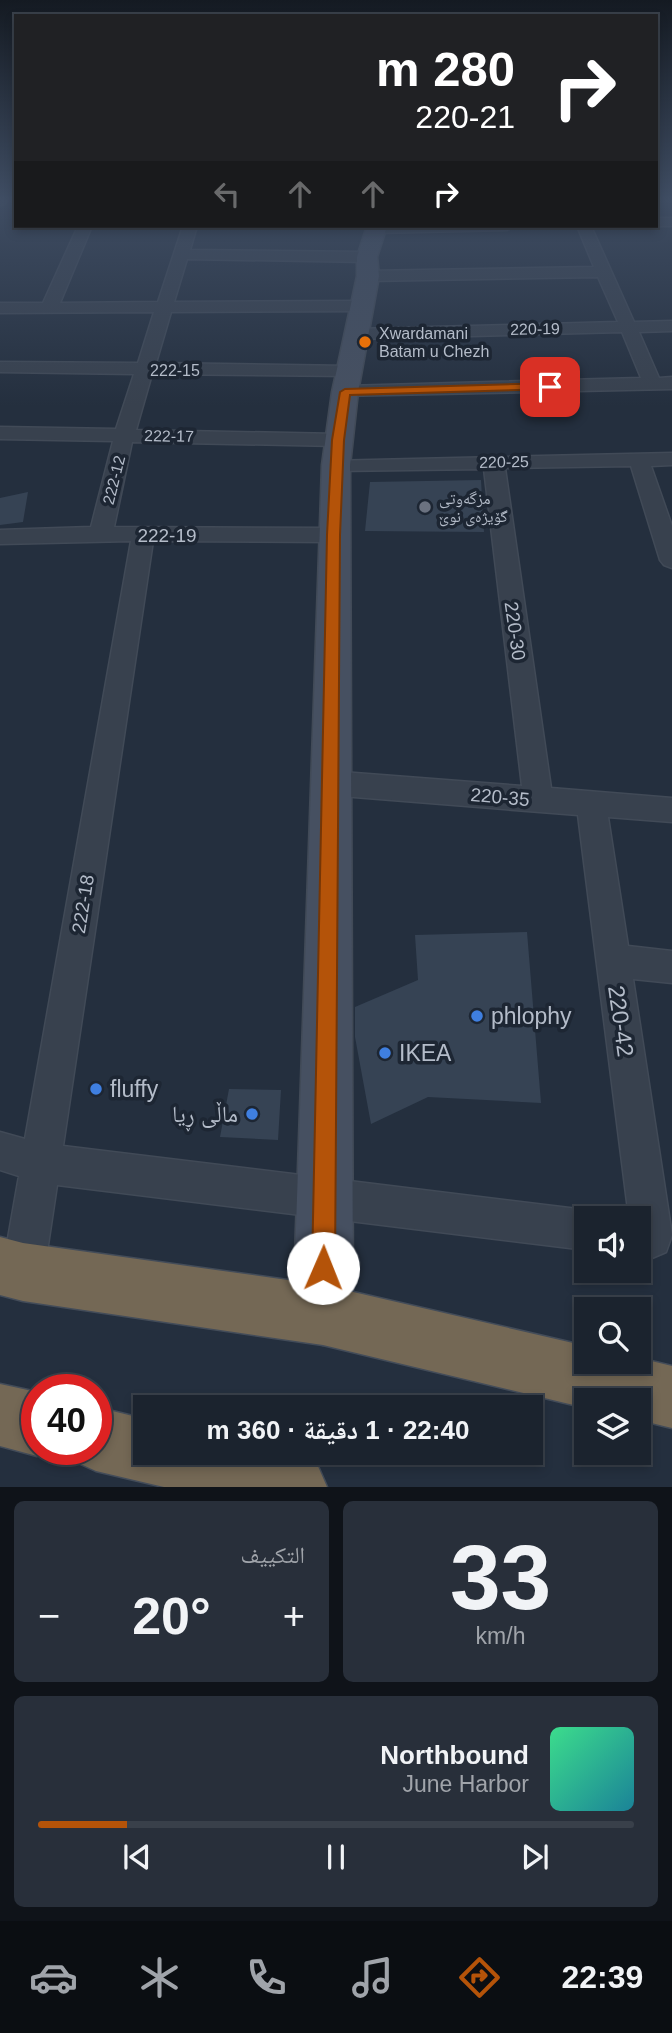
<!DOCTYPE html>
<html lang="ar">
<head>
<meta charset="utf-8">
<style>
  body { margin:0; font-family:Helvetica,"Noto Naskh Arabic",sans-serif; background:#282f3a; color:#f1f3f6; direction:rtl; height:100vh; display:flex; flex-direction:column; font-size:26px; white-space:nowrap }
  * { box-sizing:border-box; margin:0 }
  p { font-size:23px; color:#a0a4aa }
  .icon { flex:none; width:38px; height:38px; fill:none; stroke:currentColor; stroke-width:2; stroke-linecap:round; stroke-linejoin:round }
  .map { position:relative; height:1487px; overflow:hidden; direction:ltr }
  .sheet { display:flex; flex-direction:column; gap:14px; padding:14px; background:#0f1319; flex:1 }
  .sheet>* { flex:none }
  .top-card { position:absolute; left:14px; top:14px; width:644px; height:214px; border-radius:0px; box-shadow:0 4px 10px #0003,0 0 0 2px #39404a; direction:rtl; background:#202124; color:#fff; overflow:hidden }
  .controls { position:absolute; left:574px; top:1206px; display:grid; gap:14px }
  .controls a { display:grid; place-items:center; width:77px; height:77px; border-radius:0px; background:#1b232e; box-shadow:0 4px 10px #0003,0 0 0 2px #39404a; font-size:35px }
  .speed { position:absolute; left:21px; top:1374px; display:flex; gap:14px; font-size:35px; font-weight:700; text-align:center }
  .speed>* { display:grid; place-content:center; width:91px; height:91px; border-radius:50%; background:#1b232e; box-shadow:0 4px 10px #0003,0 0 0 2px #39404a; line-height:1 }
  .speed .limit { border:10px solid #d22; background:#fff; color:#111 }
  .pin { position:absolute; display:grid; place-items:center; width:60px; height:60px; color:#fff; margin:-30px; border-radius:14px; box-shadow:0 4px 10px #0006 }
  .me { position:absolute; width:77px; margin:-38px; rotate:1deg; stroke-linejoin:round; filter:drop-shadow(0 0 5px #0008) }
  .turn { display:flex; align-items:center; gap:24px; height:147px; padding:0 28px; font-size:32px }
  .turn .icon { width:91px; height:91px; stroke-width:2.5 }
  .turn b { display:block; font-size:49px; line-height:60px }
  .lanes { display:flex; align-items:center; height:66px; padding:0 28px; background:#0003; justify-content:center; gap:35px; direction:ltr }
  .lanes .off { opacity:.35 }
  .big { font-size:52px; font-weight:700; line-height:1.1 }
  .sheet .card { flex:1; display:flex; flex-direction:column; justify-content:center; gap:10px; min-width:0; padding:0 24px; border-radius:10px; background:#282f3a }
  .sheet .dial { align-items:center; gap:0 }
  .dial b { font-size:91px; line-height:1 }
  .song { display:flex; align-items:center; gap:21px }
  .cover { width:84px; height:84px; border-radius:10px; background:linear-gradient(135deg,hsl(150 70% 55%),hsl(190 70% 35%)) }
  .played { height:7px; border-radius:4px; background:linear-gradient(90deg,#b45309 15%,#39404a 15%) }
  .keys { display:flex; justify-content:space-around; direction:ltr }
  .heat { display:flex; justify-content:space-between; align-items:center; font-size:38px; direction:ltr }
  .sheet .tiles { flex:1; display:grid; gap:14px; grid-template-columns:1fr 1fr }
  .card:last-child { grid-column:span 2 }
  .trip { position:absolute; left:133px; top:1395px; width:410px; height:70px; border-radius:0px; background:#1b232e; box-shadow:0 4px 10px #0003,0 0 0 2px #39404a; font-weight:700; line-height:70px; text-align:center; direction:rtl }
  .tabs { display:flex; height:112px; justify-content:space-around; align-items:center; background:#0b0e12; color:#a0a4aa }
  .tabs .icon { width:49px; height:49px }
  .tabs .current { color:#b45309 }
  .tabs b { font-size:32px; color:#f1f3f6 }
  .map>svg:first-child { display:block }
  .building { fill:#364354 }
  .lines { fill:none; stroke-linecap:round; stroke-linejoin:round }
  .street-casing { stroke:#414a57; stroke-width:3 }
  .secondary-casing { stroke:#414a57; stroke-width:3 }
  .highway-casing { stroke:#434c59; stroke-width:3 }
  .street { fill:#38414e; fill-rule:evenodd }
  .secondary { fill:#465061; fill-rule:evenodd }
  .highway { fill:#746855; fill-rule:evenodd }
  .route { fill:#b45309; stroke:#753606; stroke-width:2 }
  .food-dot { fill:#e8710a; stroke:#1d2633; stroke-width:2.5 }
  .worship-dot { fill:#6b7280; stroke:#1d2633; stroke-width:2.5 }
  .shop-dot { fill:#3f7fe0; stroke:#1d2633; stroke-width:2.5 }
  .labels { text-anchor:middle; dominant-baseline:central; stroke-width:7; stroke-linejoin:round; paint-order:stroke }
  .far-street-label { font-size:16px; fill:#b4bcc9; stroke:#1d2633 }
  .far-poi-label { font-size:16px; fill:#b4bcc9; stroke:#1d2633; text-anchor:start }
  .street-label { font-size:19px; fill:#b4bcc9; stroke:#1d2633 }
  .near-poi-label { font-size:23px; fill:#b4bcc9; stroke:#1d2633; text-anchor:start }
  .near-street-label { font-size:23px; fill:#b4bcc9; stroke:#1d2633 }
</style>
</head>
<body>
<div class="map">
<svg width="672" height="1487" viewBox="0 0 672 1487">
  <rect width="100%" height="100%" fill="#242f3e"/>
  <path class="building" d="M481,480l3,52 -119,-1 5,-49z
    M28,492l-5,30 -23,3v-27z
    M527,932l14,171 -113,-6 -57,27 -16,-87v-30l63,-27 -3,-45z
    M229,1089l52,1 -3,50 -58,-3z"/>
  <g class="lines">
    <defs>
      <path id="street" d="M0,198h9l-4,6 -5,1z
        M656,218h16v8h-18h2z
        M78,226h14l-32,77 98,-1 25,-76h14l-7,24 177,2 8,5 -8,5 -180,-3 -13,43 188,-1 8,5 -8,5 -191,1 -15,51 193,3 9,5 -9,5 -197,-2 -16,56 202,4 7,2 3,4 -3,4 -7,2 -206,-4 -18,85 220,1 8,2 3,5 -3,5 -8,2 -181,-1 -90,605 523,64 15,8h-15v32l-529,-65 -13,87 -6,15 -15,6 -15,-6 -6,-15 17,-96 -19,-6v-38l25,7 106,-598 -131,3v-14l91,-3 22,-86 -113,-2v-12l116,2 18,-55 -134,-2v-10l138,1 16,-51 -154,1v-10h43z
        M372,226h142l-7,4 -130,3 -5,-1 -2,-3z
        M577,226h14l43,96 38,-1v10l-33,1 20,46 13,-1v12l-334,7 -2,-4 9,-6 296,-8 -19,-46 -266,7 -9,-5 9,-5 262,-7 -20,-45 -230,4 -8,-5 8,-5 226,-4z
        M672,453v12l-21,1 21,60v42l-8,-3 -4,-5 -29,-94 -126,2 46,320 121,10v24l-64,-5 20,129 44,5v32l-39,-4 39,256 -6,17 -14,6 -13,-5v-35h-10l-51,-403 -249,-20 -10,-4 -5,-8 5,-8 10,-4 193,15 -38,-317 -148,2 -7,-2 -3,-4 3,-4z"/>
      <path id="secondary" d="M367,226h20l-10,31 2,19 -21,116 -8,73 3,850 -9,21 -21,9 -21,-9 -9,-21 29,-850 10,-73 25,-116v-19z"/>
      <path id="highway" d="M0,1237l23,6 300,42 263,61v16h53v-4l33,8v62l-33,-8v-20h-53v8l-263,-63 -300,-44 -23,-6z
        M0,1384l37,8v57h16l-16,7 -37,-10z
        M96,1407l49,12v33h141l31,12 10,23h-163l-68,-16 -22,-10 -6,-12h28z"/>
    </defs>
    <use href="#street" class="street-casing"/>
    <use href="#secondary" class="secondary-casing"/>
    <use href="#highway" class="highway-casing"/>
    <use href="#street" class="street"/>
    <use href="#secondary" class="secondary"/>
    <use href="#highway" class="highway"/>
  </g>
  <linearGradient id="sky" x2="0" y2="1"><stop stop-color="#141a22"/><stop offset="0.49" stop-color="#3f4d63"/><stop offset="1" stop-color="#3f4d63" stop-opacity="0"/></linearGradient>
  <rect width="672" height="406" fill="url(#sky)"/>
  <path class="route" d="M550,383l6,4 -2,2 -204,6 -6,45 -4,95 -5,733 -3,9 -9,3 -8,-3 -3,-9 15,-733 5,-95 8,-48 5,-3z"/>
  <circle class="food-dot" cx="365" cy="342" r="7"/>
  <circle class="worship-dot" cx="425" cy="507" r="7"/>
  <g class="shop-dot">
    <circle cx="477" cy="1016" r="7"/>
    <circle cx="385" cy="1053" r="7"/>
    <circle cx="96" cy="1089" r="7"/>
    <circle cx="252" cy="1114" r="7"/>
  </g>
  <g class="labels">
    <g class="far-street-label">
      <text transform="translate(535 329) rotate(-1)">220-19</text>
      <text x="175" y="370">222-15</text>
      <text transform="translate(169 436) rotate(1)">222-17</text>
      <text transform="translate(504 462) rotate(-1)">220-25</text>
      <text transform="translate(114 480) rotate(-76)">222-12</text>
    </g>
    <g class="far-poi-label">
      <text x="379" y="333">Xwardamani<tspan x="379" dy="18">Batam u Chezh</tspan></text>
      <text x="439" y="498">مزگەوتی<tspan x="439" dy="18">گۆیژەی نوێ</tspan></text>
    </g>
    <g class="street-label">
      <text x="167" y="535">222-19</text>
      <text transform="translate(515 631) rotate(82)">220-30</text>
      <text transform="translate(500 797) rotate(5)">220-35</text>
      <text transform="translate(83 904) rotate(-81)">222-18</text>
    </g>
    <g class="near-poi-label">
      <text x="491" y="1016">phlophy</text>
      <text x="399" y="1053">IKEA</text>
      <text x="110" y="1089">fluffy</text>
      <text x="238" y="1114" text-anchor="end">ماڵی ڕیا</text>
    </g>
    <g class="near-street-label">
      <text transform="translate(621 1021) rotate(82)">220-42</text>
    </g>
  </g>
</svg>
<div class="controls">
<a><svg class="icon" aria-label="sound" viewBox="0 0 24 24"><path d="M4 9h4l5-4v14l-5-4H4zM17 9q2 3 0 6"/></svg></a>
<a><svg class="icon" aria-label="search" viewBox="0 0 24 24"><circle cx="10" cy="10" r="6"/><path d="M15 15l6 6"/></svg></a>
<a><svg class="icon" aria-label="layers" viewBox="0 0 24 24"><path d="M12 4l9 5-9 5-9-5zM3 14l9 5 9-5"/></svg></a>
</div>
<div class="speed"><div class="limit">40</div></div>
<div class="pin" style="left:550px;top:387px;background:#d93025"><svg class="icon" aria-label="arrive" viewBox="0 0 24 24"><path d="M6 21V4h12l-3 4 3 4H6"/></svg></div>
<svg class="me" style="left:323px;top:1268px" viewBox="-20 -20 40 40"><circle r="19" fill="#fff"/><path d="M0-13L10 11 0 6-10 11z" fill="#b45309"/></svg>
<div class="trip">22:40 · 1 دقيقة · 360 m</div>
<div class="top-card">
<div class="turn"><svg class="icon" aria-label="right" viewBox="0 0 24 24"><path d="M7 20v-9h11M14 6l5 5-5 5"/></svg><div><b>280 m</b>220-21</div></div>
<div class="lanes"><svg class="icon off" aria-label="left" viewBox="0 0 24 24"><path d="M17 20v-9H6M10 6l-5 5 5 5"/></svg><svg class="icon off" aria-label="ahead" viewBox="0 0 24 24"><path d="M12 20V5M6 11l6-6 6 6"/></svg><svg class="icon off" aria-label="ahead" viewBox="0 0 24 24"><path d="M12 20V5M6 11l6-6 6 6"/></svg><svg class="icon" aria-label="right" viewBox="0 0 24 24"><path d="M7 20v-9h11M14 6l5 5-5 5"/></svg></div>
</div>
</div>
<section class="sheet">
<div class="tiles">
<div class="card dial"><b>33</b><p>km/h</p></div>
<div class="card"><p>التكييف</p>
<div class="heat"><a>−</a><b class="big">20°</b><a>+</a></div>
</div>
<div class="card">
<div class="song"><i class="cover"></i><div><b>Northbound</b><p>June Harbor</p></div></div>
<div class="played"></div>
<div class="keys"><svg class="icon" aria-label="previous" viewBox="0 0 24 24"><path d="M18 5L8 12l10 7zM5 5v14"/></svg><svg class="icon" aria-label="pause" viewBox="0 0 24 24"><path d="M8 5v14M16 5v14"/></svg><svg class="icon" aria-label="next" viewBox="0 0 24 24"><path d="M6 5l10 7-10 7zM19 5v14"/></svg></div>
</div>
</div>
</section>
<nav class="tabs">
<b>22:39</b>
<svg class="icon current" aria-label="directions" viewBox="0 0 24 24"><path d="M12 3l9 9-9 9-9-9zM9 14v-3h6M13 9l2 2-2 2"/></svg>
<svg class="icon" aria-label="music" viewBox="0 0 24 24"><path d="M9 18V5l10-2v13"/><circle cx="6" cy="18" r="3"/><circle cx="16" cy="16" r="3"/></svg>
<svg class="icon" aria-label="phone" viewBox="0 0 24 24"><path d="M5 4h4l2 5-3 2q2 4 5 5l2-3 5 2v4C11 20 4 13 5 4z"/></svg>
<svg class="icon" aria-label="climate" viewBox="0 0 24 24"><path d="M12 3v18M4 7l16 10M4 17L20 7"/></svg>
<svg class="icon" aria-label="car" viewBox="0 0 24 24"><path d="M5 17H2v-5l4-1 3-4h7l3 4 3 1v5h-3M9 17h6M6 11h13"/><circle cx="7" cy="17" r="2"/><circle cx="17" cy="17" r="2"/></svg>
</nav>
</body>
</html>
